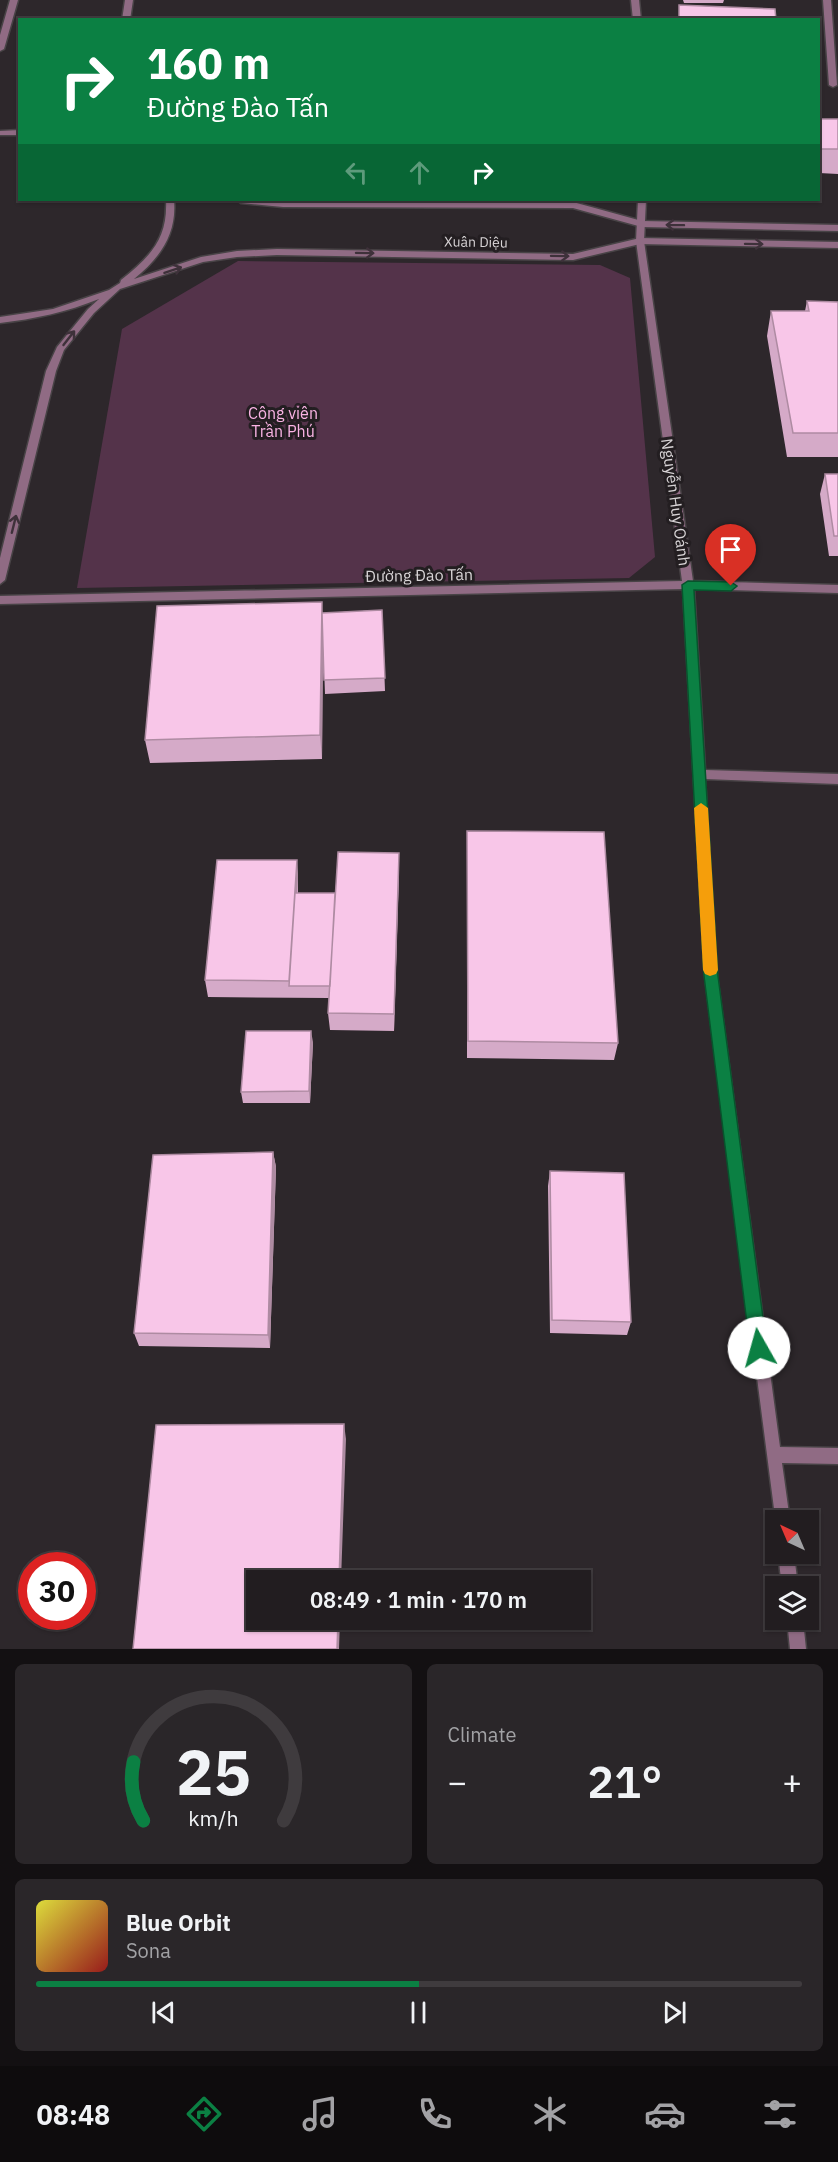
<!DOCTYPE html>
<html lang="en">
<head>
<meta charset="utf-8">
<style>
  body { margin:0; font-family:"IBM Plex Sans",sans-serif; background:#2a2629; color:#f1f3f6; height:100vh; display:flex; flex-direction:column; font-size:22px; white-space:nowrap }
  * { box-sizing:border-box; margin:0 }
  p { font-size:20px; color:#a2a2a5 }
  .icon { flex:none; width:33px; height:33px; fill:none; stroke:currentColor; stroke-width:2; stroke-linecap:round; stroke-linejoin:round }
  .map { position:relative; height:1649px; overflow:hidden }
  .sheet { display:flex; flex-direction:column; gap:15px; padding:15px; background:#131012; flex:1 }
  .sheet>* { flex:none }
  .hud { position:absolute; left:18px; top:18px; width:802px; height:183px; border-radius:0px; box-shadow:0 2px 4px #0004,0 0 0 2px #3f3b3e; background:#0b8043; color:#fff; overflow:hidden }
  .needle { width:39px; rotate:316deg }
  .buttons { position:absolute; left:765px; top:1510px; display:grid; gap:12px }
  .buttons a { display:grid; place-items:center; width:54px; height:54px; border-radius:0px; background:#221d20; box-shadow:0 2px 4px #0004,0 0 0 2px #3f3b3e; font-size:30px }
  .speed { position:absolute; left:18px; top:1552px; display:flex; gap:12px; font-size:30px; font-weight:700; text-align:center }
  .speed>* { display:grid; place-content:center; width:78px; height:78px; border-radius:50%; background:#221d20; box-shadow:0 2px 4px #0004,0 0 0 2px #3f3b3e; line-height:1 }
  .speed .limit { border:9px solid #d22; background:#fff; color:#111 }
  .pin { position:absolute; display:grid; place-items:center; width:51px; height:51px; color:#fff; margin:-62px -26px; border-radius:50% 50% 50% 0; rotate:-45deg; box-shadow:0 0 6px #0007 }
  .pin .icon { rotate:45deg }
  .me { position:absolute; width:66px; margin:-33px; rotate:353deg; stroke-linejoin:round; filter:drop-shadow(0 0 4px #0008) }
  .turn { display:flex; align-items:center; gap:21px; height:126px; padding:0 30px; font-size:27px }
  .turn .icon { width:78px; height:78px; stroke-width:2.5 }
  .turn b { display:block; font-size:42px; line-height:51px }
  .lanes { display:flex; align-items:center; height:57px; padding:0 30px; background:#0003; justify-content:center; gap:30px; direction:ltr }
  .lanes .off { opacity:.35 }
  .big { font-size:45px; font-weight:600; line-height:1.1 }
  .sheet .card { flex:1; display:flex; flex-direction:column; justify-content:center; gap:9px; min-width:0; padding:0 21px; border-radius:9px; background:#2a2629 }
  .sheet .dial { align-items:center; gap:0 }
  .dial svg { height:156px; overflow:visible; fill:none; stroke:#3f3b3e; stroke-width:7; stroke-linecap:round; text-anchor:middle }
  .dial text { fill:#f1f3f6; stroke:none }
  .song { display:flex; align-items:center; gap:18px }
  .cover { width:72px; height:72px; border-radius:9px; background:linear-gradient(135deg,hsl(60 70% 55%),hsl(0 70% 35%)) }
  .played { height:6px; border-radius:3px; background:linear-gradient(90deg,#0b8043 50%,#3f3b3e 50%) }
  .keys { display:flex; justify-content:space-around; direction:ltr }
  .heat { display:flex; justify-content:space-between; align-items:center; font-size:33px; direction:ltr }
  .sheet .tiles { flex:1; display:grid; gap:15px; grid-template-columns:1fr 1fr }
  .card:last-child { grid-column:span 2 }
  .trip { position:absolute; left:246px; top:1570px; width:345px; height:60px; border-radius:0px; background:#221d20; box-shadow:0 2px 4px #0004,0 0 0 2px #3f3b3e; font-weight:600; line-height:60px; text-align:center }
  .menu { display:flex; height:96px; justify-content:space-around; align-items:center; background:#0e0c0d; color:#a2a2a5 }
  .menu .icon { width:42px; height:42px }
  .menu .current { color:#0b8043 }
  .menu b { font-size:27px; color:#f1f3f6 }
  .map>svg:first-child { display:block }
  .green { fill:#54334a }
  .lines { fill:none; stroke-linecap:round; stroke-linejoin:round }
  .minor-casing { stroke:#484346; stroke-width:3 }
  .tertiary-casing { stroke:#484346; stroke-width:3 }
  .minor { fill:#906b84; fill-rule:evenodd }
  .tertiary { fill:#906b84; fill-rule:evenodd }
  .wall { fill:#d5aac8 }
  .shaded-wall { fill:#ae8ba2 }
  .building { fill:#f8c6e8; stroke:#ae8ba2; stroke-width:1.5 }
  .oneway { stroke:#3e313a }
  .route { fill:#0b8043; stroke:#07532c; stroke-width:1.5 }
  .slow { fill:#f59e0b }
  .labels { text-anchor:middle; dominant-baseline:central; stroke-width:6; stroke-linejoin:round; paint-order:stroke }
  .far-street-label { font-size:14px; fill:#d7d3d5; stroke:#231e21 }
  .park-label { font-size:16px; fill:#fab3e4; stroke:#231e21 }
  .street-label { font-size:16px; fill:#d7d3d5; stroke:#231e21 }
</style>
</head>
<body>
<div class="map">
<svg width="838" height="1649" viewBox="0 0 838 1649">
  <rect width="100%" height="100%" fill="#2d272b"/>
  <path class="green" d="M238,261l362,4 30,13 25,279 -26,21 -552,10 45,-259z"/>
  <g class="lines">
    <defs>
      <path id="minor" d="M631,0h8l2,20h-8z
        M823,0h8l6,85 -4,2 -4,-2z
        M638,200h8l-2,41 49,340 145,4v8l-144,-4 11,181 133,4v10l-133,-5 12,197 63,471 58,1v16l-56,-1 8,58h-14v3l-71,-548 -22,-387 -683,15v-8l682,-15 -46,-340z
        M778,1554h16l4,33h-16z
        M787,1620h16l3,29h-16z"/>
      <path id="tertiary" d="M10,0h8l-14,49 -4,2v-16z
        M125,0h8l-3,20h-8z
        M20,130v5h-20v-4z
        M166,200h8c3,34 -14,58 -40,79l67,-22 36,-6 40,-2 296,5 67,-16 198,4v6l-198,-4 -67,16 -296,-5 -40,2 -34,5 -83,27 -26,24 -30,37 -8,21 -51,209 -5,4v-26l46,-187 11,-24 31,-38 11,-10c-32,13 -65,20 -99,24v-6l53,-8 56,-19 11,-7 1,-3c29,-23 47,-41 45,-80z
        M237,200l336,2 69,19 196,4v6l-196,-4 -69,-19 -290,-1 -42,-4z"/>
    </defs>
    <use href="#minor" class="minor-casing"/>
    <use href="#tertiary" class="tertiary-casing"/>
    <use href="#minor" class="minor"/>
    <use href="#tertiary" class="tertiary"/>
  </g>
  <path class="wall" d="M683,0h41l-1,3h-39z
    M819,119h19v55l-19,-1z
    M807,301l31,1v155h-51l-20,-121 4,-25h34z
    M825,474h13v82h-9l-9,-62z
    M322,602v11l60,-3 3,81 -60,3 -2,-55 -1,120 -172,4 -5,-23z
    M467,831l151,212 -4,17 -147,-2z
    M297,860l1,18v15h37l64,-22 -5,160 -64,-1 -2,-17 1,-15 -121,-1 -3,-17z
    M313,1042l-3,61h-67l-2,-11z
    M273,1152l3,15 -6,181 -131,-2 -5,-13z
    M550,1171l81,151 -4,13 -77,-2 -2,-147z"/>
  <path class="shaded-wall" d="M322,602l1,24 -1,133 -2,-24z
    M399,853v18l-5,160v-17z
    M297,860l1,18 -6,108h-3v-5z
    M311,1031l2,11 -3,61 -1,-12z
    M273,1152l3,15 -6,181 -2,-13z
    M344,1424l2,15 -5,142h-2z
    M338,1620h2l-1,29h-2z"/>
  <path class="building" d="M679,5l96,4 1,11h-97z
    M819,119h19v30h-19z
    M807,301l31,1v131h-45l-22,-122h38z
    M825,474h13v62h-4z
    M322,602l-2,133 -175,5 12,-134z
    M382,610l3,68 -61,2 -2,-67z
    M467,831l137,1 14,211 -150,-2z
    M338,852l61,1 -5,161 -66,-1z
    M217,860h80l-8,121 -84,-1z
    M295,893h40l-5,93h-41z
    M246,1031h65l-2,60 -68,1z
    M273,1152l-5,183 -134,-2 19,-178z
    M550,1171l74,2 7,149 -79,-2z
    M344,1424l-5,157h-83v39h82l-1,29h-204l23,-224z"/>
  <defs><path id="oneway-shaft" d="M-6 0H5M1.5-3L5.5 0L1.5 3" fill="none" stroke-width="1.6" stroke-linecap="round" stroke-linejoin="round" transform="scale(1.5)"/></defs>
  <g class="oneway">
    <use href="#oneway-shaft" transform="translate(675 225) rotate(-179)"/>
    <use href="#oneway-shaft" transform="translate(754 244) rotate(1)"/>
    <use href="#oneway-shaft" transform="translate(365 253) rotate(1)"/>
    <use href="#oneway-shaft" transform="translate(560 256) rotate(1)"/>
    <use href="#oneway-shaft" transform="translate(173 270) rotate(-18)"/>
    <use href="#oneway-shaft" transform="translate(69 338) rotate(-52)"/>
    <use href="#oneway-shaft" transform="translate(14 524) rotate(-76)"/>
  </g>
  <path class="route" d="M688,581l43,1 6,4 -6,5 -37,-1 24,386 49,372 -2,6 -6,2 -6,-2 -3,-6 -46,-372 -22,-391z"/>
  <path class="slow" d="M701,803l7,5 10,162 -2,4 -6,2 -5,-2 -2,-4 -9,-162z"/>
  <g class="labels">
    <g class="far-street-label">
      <text transform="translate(476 242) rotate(1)">Xuân Diệu</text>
    </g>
    <g class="park-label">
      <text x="283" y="413">Công viên<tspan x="283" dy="18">Trần Phú</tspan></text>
    </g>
    <g class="street-label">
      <text transform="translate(676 502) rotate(82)">Nguyễn Huy Oánh</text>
      <text transform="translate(419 575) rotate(-1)">Đường Đào Tấn</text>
    </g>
  </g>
</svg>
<div class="buttons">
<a><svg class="needle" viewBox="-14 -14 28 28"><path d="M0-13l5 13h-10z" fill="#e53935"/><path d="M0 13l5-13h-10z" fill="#a2a2a5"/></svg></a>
<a><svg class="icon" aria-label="layers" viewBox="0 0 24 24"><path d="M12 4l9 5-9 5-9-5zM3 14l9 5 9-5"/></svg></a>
</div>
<div class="speed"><div class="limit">30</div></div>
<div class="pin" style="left:731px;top:586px;background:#d93025"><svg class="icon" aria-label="arrive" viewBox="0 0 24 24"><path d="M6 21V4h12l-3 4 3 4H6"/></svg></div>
<svg class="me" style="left:759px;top:1348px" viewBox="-20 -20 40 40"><circle r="19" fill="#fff"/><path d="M0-13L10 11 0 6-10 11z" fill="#0b8043"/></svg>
<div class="trip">08:49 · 1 min · 170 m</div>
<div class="hud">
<div class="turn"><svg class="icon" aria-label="right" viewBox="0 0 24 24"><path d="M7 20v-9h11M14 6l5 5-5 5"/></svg><div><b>160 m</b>Đường Đào Tấn</div></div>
<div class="lanes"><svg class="icon off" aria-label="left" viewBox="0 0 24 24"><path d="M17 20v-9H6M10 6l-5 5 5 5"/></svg><svg class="icon off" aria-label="ahead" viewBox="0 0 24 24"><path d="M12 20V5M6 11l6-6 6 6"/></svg><svg class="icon" aria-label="right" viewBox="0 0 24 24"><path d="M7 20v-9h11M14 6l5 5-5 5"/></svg></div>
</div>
</div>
<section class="sheet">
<div class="tiles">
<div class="card dial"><svg viewBox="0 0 100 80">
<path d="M14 69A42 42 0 1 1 86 69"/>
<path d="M14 69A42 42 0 0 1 9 39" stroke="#0b8043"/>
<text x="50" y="56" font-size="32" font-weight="700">25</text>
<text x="50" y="72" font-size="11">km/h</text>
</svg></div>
<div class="card"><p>Climate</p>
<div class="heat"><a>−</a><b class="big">21°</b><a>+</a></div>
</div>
<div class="card">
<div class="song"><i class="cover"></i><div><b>Blue Orbit</b><p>Sona</p></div></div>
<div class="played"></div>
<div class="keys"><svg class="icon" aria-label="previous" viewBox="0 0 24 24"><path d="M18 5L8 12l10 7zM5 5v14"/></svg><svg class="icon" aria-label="pause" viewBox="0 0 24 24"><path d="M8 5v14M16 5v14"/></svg><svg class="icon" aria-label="next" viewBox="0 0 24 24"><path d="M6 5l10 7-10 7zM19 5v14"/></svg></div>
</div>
</div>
</section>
<nav class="menu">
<b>08:48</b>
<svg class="icon current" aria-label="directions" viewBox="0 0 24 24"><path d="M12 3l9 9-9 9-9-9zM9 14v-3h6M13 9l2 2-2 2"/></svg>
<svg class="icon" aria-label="music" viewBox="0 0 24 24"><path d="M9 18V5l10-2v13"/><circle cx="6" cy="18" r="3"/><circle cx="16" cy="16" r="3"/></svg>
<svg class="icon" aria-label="phone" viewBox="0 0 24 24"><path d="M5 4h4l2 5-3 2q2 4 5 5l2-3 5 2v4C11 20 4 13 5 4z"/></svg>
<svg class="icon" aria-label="climate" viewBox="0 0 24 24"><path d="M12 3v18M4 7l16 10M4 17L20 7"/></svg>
<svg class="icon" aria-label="car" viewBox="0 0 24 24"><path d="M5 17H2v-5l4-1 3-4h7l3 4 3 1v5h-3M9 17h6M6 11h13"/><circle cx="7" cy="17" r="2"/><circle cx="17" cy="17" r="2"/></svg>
<svg class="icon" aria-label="filters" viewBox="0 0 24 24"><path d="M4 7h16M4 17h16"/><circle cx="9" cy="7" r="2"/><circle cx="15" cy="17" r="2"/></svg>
</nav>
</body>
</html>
